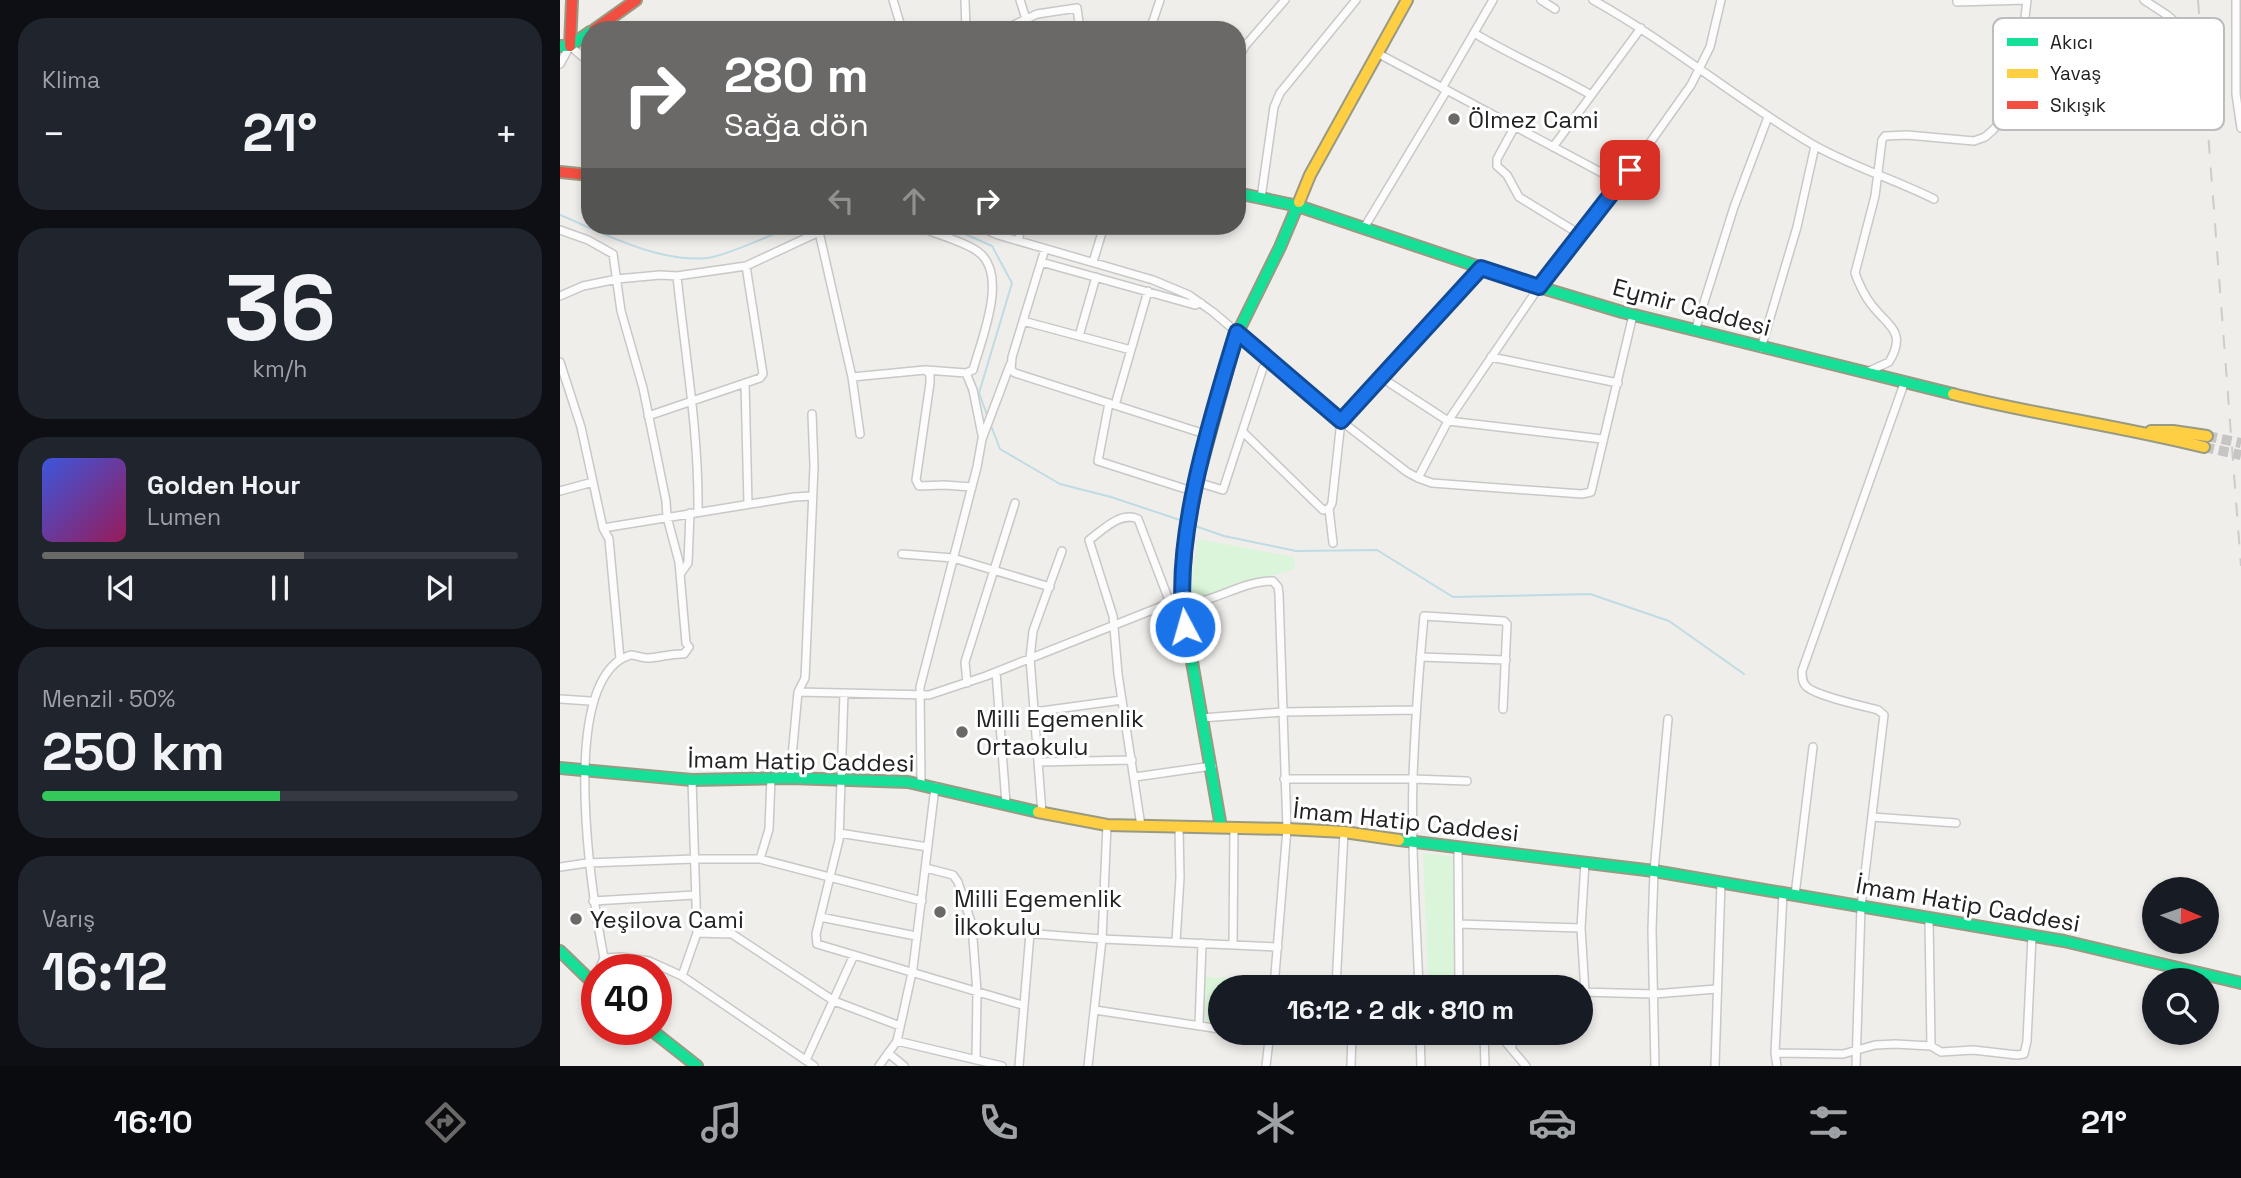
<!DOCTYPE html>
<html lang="tr">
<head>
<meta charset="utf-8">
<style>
  body { margin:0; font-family:"Space Grotesk",sans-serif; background:#20242c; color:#f1f3f6; height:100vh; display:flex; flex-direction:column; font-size:26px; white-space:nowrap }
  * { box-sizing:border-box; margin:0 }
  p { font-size:23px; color:#9ea1a6 }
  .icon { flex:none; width:38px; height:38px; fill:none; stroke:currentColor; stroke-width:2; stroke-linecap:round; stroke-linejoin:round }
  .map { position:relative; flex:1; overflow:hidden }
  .details { display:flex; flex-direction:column; gap:18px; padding:18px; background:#0d0f14; width:560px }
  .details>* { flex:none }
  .guide { position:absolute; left:21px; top:21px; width:665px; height:214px; border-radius:28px; box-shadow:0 4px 10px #0003; background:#6a6968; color:#fff; overflow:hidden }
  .needle { width:46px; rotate:92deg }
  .tools { position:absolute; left:1582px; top:877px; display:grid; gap:14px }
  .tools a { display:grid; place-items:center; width:77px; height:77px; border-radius:50%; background:#171b24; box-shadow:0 4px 10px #0003; font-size:35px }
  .speed { position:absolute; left:21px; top:954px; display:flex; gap:14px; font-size:35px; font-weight:700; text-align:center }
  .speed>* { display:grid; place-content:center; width:91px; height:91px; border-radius:50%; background:#171b24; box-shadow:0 4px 10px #0003; line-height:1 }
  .speed .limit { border:10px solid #d22; background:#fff; color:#111 }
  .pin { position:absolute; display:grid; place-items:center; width:60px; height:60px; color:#fff; margin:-30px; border-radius:14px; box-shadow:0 4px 10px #0006 }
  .me { position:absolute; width:77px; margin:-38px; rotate:354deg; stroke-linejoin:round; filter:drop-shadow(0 0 5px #0008) }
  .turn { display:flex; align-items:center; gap:24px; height:147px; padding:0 28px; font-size:32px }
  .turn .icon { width:91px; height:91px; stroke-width:2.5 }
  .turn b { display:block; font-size:49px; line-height:60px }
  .lanes { display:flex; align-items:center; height:66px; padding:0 28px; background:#0003; justify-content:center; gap:35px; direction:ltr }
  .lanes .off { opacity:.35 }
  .big { font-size:52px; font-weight:600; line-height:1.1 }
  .details .card { flex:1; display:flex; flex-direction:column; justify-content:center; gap:10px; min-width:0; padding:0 24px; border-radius:28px; background:#20242c }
  .details .dial { align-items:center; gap:0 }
  .dial b { font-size:91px; line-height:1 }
  .song { display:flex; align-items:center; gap:21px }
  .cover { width:84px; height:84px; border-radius:10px; background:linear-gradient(135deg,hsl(230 70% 55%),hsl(330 70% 35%)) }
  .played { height:7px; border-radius:4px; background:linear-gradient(90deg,#6a6968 55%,#363941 55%) }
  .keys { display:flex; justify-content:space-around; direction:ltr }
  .heat { display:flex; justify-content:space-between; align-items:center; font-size:38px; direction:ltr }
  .charge { height:10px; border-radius:5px; background:linear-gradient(90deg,#34c759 50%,#363941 0) }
  .trip { position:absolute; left:648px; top:975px; width:385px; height:70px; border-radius:35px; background:#171b24; box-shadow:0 4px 10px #0003; font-weight:600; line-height:70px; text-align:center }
  .tab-bar { display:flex; height:112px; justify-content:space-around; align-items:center; background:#090b0e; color:#9ea1a6 }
  .tab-bar .icon { width:49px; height:49px }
  .tab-bar .active { color:#6a6968 }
  .tab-bar b { font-size:32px; color:#f1f3f6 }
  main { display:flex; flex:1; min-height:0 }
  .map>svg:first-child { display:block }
  .park { fill:#daf5da }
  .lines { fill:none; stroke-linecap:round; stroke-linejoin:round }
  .stream { stroke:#bfdbe3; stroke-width:2 }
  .secondary-tunnel { stroke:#c7c5c3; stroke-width:10; stroke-dasharray:10 5; stroke-linecap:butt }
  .street-casing { stroke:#c9c8c7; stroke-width:10 }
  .fast-casing { stroke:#999a82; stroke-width:14 }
  .slow-casing { stroke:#999a82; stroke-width:14 }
  .jam-casing { stroke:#999a82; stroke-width:14 }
  .street { stroke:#fdfcfc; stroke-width:7 }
  .fast { stroke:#16e098; stroke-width:10 }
  .slow { stroke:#ffcf43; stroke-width:10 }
  .jam { stroke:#f24e42; stroke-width:10 }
  .rail { stroke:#ccc; stroke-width:2; stroke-dasharray:14 14; stroke-linecap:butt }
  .route-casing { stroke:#114b97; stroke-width:18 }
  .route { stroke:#1a73e8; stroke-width:12 }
  .poi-dot { fill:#6a6968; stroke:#fff; stroke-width:2.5 }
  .labels { text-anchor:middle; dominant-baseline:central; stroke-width:6; stroke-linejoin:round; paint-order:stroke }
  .poi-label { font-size:24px; fill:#222; stroke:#fff; text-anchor:start }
  .street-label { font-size:24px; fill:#222; stroke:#fff }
  .key { fill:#fff; stroke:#bdbdbd; stroke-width:2 }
  .key-label { font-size:19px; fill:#222 }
</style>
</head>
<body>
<main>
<section class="details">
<div class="card"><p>Klima</p>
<div class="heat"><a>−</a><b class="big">21°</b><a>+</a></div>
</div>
<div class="card dial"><b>36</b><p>km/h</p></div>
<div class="card">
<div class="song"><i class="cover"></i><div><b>Golden Hour</b><p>Lumen</p></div></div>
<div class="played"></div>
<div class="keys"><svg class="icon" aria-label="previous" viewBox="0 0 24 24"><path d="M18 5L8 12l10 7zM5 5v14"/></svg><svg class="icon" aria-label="pause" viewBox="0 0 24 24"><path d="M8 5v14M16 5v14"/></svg><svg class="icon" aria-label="next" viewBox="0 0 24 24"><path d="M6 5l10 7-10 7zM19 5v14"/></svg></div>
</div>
<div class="card"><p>Menzil · 50%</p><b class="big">250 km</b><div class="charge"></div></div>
<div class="card"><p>Varış</p><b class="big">16:12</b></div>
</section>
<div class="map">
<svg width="1681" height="1066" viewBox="0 0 1681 1066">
  <rect width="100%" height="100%" fill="#f0eeeb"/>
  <path class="park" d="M638,539l96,18 1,12 -105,31 -1,-7z
    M863,853l31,4 2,124 -2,3 -23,-1 -3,-2z
    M646,977l62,3v7h-48v37l-15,-2z"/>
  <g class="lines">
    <path class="stream" d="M0,215c45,19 99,48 148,43 21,-3 64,-24 86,-32
      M387,226l45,20 20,37 -33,110 8,22
      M430,423l10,26 60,35 51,13 75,25
      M635,526l29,10 72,15 81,-1 76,47 137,-3 79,27 75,53"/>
    <path class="secondary-tunnel" d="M1647,436l34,7
      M1644,447l37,8"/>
    <defs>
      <path id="street" d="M333,0l9,30
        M405,0l1,30
        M460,0l6,19
        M981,0l14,9
        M1033,0c77,43 144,100 219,144 38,22 82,35 122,55
        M1397,0v2l70,-2
        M1584,0l23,15 21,18
        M1676,0v94l5,34
        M443,30l34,-16 40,-6 3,22
        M590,30l10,-30
        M914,33c38,23 79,40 117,62
        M819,54l242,129
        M677,61l8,-15 40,-46
        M0,64l10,-18 20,17
        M882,88l51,-88
        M955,126l-18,33v7l10,9 12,22 62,38
        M993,147l88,-119
        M701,198l13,-91 6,-14 76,-93
        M356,226c17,7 47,15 61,25 33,22 4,89 -4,119l-7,3
        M418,226l20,9 155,45 36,15 24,17 128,109 66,51 11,6 14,5 150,11 9,-2 42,-177
        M804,228l83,-138
        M0,230l28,10 25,14 8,57 22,77 23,113 1,16 12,45 7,81 3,4 -5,7c-13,-1 -25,4 -37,4 -6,0 -11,-3 -16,-3 -1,0 -10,4 -10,4 -61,39 -29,236 -17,299l-5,12
        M259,232l33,145 8,57
        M459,240l1,-14
        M485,249l-33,108 -1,13 4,3 193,62
        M481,262l154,43 6,-2
        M533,262l11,-36
        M117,276c8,78 22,157 21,236
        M0,296l23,-10 34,-7 43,-4 17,1 69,-10 86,-40
        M463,321l108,29
        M1135,331l39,-124 34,-90
        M519,336l17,-59
        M1201,348l36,-121 18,-81
        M931,357l127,26
        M0,362l21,65 22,101 6,11 11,120
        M366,370l40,3 7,17 9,45
        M1307,372l22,-10c19,-31 -2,-36 -18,-58 -7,-9 -12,-20 -16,-31l20,-77 7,-56 3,-4 22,-1 67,6 11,-4 8,-7 9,-10 8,-18 4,-28 7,-22 6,-52
        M292,377l73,-7 5,4v9l-14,97 3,6 25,-1 28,2
        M822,378l66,43 154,18
        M185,383l3,121
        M549,403l-11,58 97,31
        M555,405l33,-114
        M88,416l112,-38 3,-4 -17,-108
        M683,432l80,78 6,-1 3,-6 9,-82 140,-153
        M858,478l30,-57 91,-134 73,-91 79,-111 19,-38 11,-47
        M637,482l26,8 40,-122
        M0,491l33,-9
        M769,509l4,34
        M43,528l191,-31 18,-1
        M342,554l51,4 97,29
        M121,573l7,-10 2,-50
        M860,657l86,3
        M436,672l10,131
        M407,683l-2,-21 50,-159
        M238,692l131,3 57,-19 184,-73c39,6 66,-22 103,-22l5,6 1,7 8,235 -13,158
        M284,693l-5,147 -23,94 1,10 205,61
        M0,699l30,2
        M474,712l88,-12
        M641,718l81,-6 133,-2
        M478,762l94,-2
        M575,777l77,-11
        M230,778l8,-86 7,-14 1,-21 8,-191 -2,-52
        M724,779h129l54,2
        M361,783l-1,-96 57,-220 5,-28 28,-74
        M482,813l-12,-155 3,-27 29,-80
        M1312,817l84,6
        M581,826l-23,-152 -5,-58 -24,-76c14,-10 31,-29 49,-21l32,84
        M279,833l89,14
        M898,848l1,139
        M200,859l9,-30 2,-51
        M1025,862l-4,66 4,64
        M0,867l27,-4 107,-4h66l162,42
        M366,868l27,7 5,7 14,43 65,9 65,5 176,8
        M1235,895l18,-148
        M33,901l102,-6
        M260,917l96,19
        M1369,919l2,127
        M899,924l122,4
        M412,925l5,67 -1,68
        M137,933l35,1 102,67 66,25
        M616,941l4,-63 -1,-51
        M673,945l1,-118
        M44,958l18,-1 27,4 33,15 132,90
        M122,976l15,-43 -5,-153
        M776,987l8,-155
        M859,987c-3,-70 -8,-140 -6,-210 2,-54 6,-107 11,-161l80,5 3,3 -4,85
        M1020,992l74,2 62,-5
        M535,1010l125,19
        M639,1026l3,-83
        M685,1032l24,4
        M860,1032l1,34
        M924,1032l1,34
        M937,1032l29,34
        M337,1041l105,25
        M952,1049v-17
        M328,1053l16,13
        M1215,1053l68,1 32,-9 20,-1 36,2 10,6 32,-2 44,5 7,-1 3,-13 5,-105
        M246,1060l48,-105
        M319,1066l18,-25 16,-73 22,-181
        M459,1066l11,-133
        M528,1066l14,-127 5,-114
        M706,1066l4,-34
        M791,1066l1,-34
        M1095,1066l-3,-136 2,-59 14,-152
        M1155,1066l6,-184
        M1217,1066l-2,-13 8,-160
        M1296,1066l5,-159 23,-192 -6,-5c-15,-4 -61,-14 -71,-23 -5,-4 -5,-10 -5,-16l103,-290"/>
      <path id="fast" d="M0,46h10l20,-14
        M677,193l61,13 241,81 83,25 331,82
        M0,768l132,12 98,-2 118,4 130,30
        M661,827l-39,-222 5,-68 10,-55 41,-150 42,-85 19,-45
        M839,840l255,31 410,70 177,42
        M0,951l37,36
        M90,1029l47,37"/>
      <path id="slow" d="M739,202l11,-27 97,-175
        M1393,394c83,21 168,32 251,53
        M1591,431h22l34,5
        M478,812l69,13 180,4 57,3 55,8"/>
      <path id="jam" d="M34,30l42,-30
        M10,46l2,-46
        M0,172l30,3"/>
    </defs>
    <use href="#street" class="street-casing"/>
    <use href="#fast" class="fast-casing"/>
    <use href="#slow" class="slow-casing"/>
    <use href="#jam" class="jam-casing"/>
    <use href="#street" class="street"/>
    <use href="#fast" class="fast"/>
    <use href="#slow" class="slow"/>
    <use href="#jam" class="jam"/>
    <path class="rail" d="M1638,0l43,566"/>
  </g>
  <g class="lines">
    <defs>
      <path id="route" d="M625,627c-14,-84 27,-213 52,-295l104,89 140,-153 58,19 91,-117"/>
    </defs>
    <use href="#route" class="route-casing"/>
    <use href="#route" class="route"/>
  </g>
  <g class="poi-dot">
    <circle cx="894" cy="119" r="7"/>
    <circle cx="402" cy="732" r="7"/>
    <circle cx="380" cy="912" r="7"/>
    <circle cx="16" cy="919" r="7"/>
  </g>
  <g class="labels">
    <g class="poi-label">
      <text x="908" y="119">Ölmez Cami</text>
      <text x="416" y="718">Milli Egemenlik<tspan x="416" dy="28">Ortaokulu</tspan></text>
      <text x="394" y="898">Milli Egemenlik<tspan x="394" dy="28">İlkokulu</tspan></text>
      <text x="30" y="919">Yeşilova Cami</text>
    </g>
    <g class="street-label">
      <text transform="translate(1132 307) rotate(15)">Eymir Caddesi</text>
      <text transform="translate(241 761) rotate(1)">İmam Hatip Caddesi</text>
      <text transform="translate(846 821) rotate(6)">İmam Hatip Caddesi</text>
      <text transform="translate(1408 904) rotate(10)">İmam Hatip Caddesi</text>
    </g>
  </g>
  <rect x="1433" y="18" width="231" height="112" rx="10" class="key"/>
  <rect x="1447" y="38" width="31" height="8" fill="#16e098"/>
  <rect x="1447" y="69" width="31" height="9" fill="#ffcf43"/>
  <rect x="1447" y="101" width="31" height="8" fill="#f24e42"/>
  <g class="key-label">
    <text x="1490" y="49">Akıcı</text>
    <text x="1490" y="80">Yavaş</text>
    <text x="1490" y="112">Sıkışık</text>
  </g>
</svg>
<div class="tools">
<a><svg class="needle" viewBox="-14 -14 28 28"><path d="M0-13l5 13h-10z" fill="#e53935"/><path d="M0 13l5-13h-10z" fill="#9ea1a6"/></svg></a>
<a><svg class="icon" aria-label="search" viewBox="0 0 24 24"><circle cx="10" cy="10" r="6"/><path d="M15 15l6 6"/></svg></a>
</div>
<div class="speed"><div class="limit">40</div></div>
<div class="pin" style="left:1070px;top:170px;background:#d93025"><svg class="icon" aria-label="arrive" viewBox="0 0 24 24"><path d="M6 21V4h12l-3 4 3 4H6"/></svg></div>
<svg class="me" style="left:625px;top:627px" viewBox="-20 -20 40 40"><circle r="17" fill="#1a73e8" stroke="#fff" stroke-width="3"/><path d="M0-11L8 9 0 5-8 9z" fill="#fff"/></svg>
<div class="trip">16:12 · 2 dk · 810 m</div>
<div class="guide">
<div class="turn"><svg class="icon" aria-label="right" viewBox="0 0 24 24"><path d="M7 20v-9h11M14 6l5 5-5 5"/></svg><div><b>280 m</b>Sağa dön</div></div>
<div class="lanes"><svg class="icon off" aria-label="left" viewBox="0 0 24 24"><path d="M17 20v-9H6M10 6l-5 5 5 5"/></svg><svg class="icon off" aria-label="ahead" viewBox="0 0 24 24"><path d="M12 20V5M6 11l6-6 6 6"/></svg><svg class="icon" aria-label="right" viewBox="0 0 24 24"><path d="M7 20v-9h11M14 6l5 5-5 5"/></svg></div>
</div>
</div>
</main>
<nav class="tab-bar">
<b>16:10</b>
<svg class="icon active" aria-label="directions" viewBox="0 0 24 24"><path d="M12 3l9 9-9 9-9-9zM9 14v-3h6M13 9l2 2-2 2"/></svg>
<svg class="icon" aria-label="music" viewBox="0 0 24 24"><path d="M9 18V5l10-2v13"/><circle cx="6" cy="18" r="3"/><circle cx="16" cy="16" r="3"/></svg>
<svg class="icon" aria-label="phone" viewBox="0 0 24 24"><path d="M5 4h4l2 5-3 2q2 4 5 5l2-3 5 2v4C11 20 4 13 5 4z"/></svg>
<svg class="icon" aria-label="climate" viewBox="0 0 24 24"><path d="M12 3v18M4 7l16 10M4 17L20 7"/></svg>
<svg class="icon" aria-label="car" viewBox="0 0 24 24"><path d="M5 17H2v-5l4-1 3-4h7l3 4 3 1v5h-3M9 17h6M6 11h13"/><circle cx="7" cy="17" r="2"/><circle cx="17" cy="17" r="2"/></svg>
<svg class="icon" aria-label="filters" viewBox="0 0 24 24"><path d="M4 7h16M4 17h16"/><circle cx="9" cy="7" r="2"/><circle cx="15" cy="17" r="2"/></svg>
<b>21°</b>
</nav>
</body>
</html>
